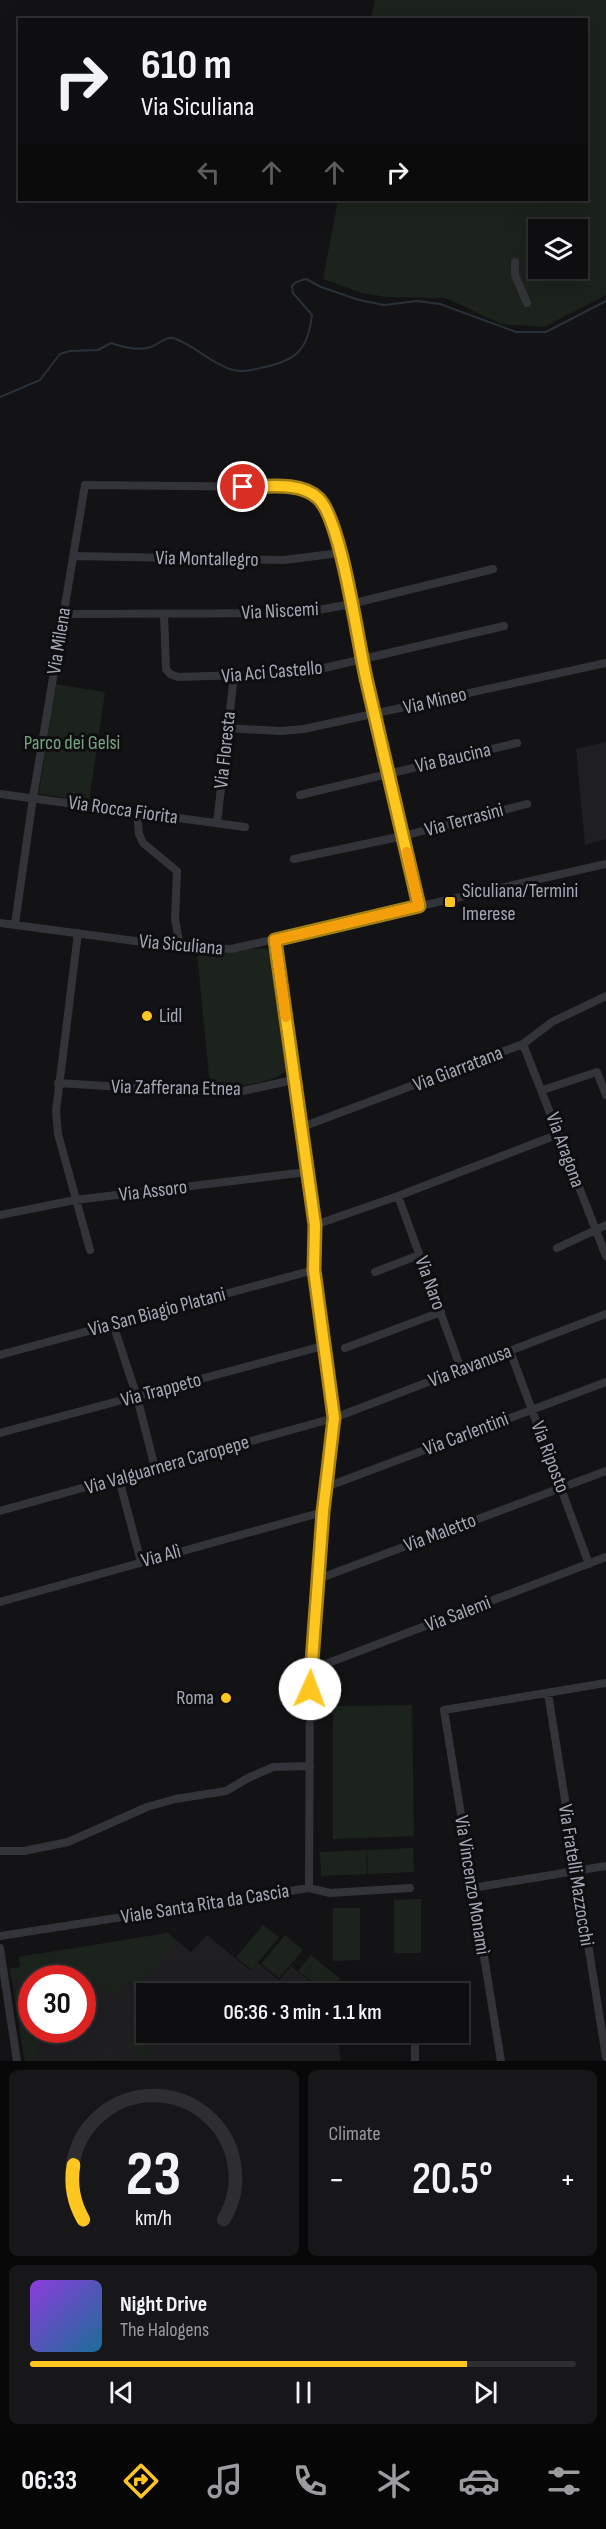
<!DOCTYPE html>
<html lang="en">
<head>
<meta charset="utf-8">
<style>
  body { margin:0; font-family:"Sofia Sans Condensed",sans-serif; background:#171719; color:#f1f3f6; height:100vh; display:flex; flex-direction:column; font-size:22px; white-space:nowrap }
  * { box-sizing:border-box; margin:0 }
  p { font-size:20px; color:#9b9c9f }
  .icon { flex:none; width:33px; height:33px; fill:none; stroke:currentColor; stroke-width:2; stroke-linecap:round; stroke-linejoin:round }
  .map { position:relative; height:2061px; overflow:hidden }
  .panel { display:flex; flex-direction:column; gap:9px; padding:9px; background:#080809; flex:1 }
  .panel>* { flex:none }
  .hud { position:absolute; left:18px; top:18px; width:570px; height:183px; border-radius:0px; box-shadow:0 6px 24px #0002,0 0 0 2px #2e2e30; background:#0e0e10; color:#f1f3f6; overflow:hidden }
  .fabs { position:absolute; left:528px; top:219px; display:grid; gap:12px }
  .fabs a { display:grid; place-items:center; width:60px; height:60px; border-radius:0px; background:#0e0e10; box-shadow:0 6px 24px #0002,0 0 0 2px #2e2e30; font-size:30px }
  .speed { position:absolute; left:18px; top:1965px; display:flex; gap:12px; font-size:30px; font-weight:700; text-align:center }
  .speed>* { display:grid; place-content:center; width:78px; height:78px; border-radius:50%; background:#0e0e10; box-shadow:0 6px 24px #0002,0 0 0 2px #2e2e30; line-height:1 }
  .speed .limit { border:9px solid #d22; background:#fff; color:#111 }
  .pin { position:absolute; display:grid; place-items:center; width:51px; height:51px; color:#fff; margin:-26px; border:3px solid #fff; border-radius:50%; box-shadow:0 2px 6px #0007 }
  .me { position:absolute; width:66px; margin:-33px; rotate:2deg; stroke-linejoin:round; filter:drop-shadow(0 0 4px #0008) }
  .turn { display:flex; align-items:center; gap:21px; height:126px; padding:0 24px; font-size:27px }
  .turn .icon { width:78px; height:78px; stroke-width:2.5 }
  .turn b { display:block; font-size:42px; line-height:51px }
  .lanes { display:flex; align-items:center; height:57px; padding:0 24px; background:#0003; justify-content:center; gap:30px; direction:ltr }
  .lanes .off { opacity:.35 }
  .big { font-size:45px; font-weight:600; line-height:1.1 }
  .panel .tile { flex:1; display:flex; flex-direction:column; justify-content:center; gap:9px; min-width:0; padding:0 21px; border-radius:9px; background:#171719 }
  .panel .dial { align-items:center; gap:0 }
  .dial svg { height:156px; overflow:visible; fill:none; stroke:#2e2e30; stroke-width:7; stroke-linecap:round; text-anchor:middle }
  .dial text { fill:#f1f3f6; stroke:none }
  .song { display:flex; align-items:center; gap:18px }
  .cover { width:72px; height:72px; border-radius:9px; background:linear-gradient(135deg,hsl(270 70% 55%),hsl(200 70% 35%)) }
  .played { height:6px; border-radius:3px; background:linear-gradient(90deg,#ffc620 80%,#2e2e30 80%) }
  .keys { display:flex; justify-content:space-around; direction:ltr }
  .heat { display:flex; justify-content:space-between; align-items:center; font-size:33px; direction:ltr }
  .panel .tiles { flex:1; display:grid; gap:9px; grid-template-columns:1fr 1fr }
  .tile:last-child { grid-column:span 2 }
  .trip { position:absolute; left:136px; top:1983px; width:333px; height:60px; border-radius:0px; background:#0e0e10; box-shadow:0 6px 24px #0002,0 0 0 2px #2e2e30; font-weight:600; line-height:60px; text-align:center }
  .dock { display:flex; height:96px; justify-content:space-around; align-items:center; background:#060606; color:#9b9c9f }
  .dock .icon { width:42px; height:42px }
  .dock .current { color:#ffc620 }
  .dock b { font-size:27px; color:#f1f3f6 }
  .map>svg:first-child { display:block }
  .built { fill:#1f1f22; fill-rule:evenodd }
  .green { fill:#1b231c; fill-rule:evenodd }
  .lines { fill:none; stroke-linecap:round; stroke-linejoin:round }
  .stream { stroke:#283039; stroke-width:2 }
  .minor { stroke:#33343a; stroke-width:8 }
  .route-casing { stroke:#a68115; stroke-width:15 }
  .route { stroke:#ffc620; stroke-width:10 }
  .slow { stroke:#f59e0b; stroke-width:10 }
  .poi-dot { fill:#ffc620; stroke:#0e0e10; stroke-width:2 }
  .labels { text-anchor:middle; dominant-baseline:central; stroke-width:6; stroke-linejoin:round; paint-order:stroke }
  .street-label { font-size:20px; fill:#a3a7b6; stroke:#0e0e10 }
  .park-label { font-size:20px; fill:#79a37f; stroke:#0e0e10 }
  .poi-label { font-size:20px; fill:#a3a7b6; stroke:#0e0e10; text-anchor:start }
</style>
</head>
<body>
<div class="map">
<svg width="606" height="2061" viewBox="0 0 606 2061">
  <rect width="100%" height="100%" fill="#131315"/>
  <path class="built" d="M606,742v97l-21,6 -9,-96z
    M168,1933l23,19 16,-17 44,36 7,-8 21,17 12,-14 34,27 -178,1v38l190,1 4,28h-316l-15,-92 10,-2 -1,-10zM32,1978h50v52h-50z"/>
  <path class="green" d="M375,0h231v295l-62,32 -43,-3 -55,-26 -59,-1 -25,-4 -39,-14 15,-79h248v-180l-215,-1zM538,230h40v38h-40z
    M55,684l50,8 -16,109 -50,-7z
    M266,948l9,9 14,112c-23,18 -51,16 -79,18l-13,-134z
    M412,1705l2,131 -81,3v-133z
    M413,1848l1,24 -46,2 -1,-24z
    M366,1850l1,24 -46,2 -1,-24z
    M421,1899v54h-27v-53z
    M333,1908h27v52l-27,1z
    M263,1925l16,12 -27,33 -16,-13z
    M168,1933l8,7 -37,45 -1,-4 -6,6 -5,-3 -13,13 -18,-13 -13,7 -1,-13h-50l-1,13 -20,-13 -1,-9 10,-2 -1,-10z
    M285,1935l18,15 -24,28 -18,-14z
    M311,1955l29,24 -12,14 -30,-22z
    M13,1988l18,13 1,29h28l-23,15 2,8 -7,8h-7z
    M147,2017v15l18,1 -22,26 -18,-15z"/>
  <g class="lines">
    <path class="stream" d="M0,397l40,-17 20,-26 10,-3 28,-1 13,-7c12,4 23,7 36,5 11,-1 18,-14 29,-9 21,8 35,25 57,31 11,3 22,-1 32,-3 33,-7 43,-19 47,-52l-19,-22 -1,-7 4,-4 10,-3 15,8 38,13 25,5 33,-4 23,3 76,28h30l60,-31"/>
    <path class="minor" d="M515,262v13l12,28
      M74,556l210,4 56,-7
      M63,614l239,-1 49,-9 142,-35
      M164,614l2,55 4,5 8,3 125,-4 201,-47
      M227,728l53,3 24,-2 302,-66
      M0,794l245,33
      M300,795l217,-52
      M137,812l2,22 4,9 34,28 -2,48 5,28
      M217,823l17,-147
      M294,859l109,-23 124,-32
      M0,923l180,24 51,2 375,-85
      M15,924l18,-126 52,-313 205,2 17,4 11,7 8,9 7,22 86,377
      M78,933l-22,178 2,23 32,116
      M275,940l40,285 -1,45 20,148 -11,94 -13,158 -1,218
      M523,1044l83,212
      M58,1083l162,10 23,-2 50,-11
      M543,1090l54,-18 9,23
      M302,1127l221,-83 29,-22 54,-26
      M398,1196l63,173
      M0,1215l75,-15 232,-28
      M315,1225l83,-29 161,-62
      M557,1248l49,-23
      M375,1272l44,-17
      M113,1324l24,73 18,71
      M345,1348l96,-36
      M510,1351l79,213
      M0,1355l314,-85
      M0,1433l323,-87
      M119,1479l22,83
      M326,1487l280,-105
      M0,1511l334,-93 272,-104
      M318,1579l288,-108
      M0,1602l323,-90
      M310,1670l296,-113
      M548,1693l58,364
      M0,1851h24l44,-9 79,-35 28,-8 51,-8 22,-13 25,-11 37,-1
      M472,1888l134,-22
      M0,1936l309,-48 21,5 80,-5
      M0,1948l17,113
      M415,2032v29
      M501,2061l-57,-351 162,-27"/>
  </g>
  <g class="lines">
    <defs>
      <path id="route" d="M243,487c23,0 57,-6 75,11 23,20 40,145 48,180 17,76 36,152 53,228l-144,34 40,285 -1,45 20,148 -11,94 -13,177"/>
    </defs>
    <use href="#route" class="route-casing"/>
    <use href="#route" class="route"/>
    <path class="slow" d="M286,1017l-11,-77 144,-34 -12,-54"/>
  </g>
  <g class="poi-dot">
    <rect x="444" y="896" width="12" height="12" rx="3"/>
    <circle cx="147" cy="1016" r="6"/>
    <circle cx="226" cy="1698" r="6"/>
  </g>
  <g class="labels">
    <g class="street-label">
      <text transform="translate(207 559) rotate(1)">Via Montallegro</text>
      <text transform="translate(280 611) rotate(-3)">Via Niscemi</text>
      <text transform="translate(59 641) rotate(-81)">Via Milena</text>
      <text transform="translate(272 672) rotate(-5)">Via Aci Castello</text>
      <text transform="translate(435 701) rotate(-13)">Via Mineo</text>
      <text transform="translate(225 750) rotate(-84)">Via Floresta</text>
      <text transform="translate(453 758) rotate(-13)">Via Baucina</text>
      <text transform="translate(123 810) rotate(8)">Via Rocca Fiorita</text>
      <text transform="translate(464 820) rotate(-15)">Via Terrasini</text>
      <text transform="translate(181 945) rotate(5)">Via Siculiana</text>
      <text transform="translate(458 1069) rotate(-21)">Via Giarratana</text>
      <text transform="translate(176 1088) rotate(1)">Via Zafferana Etnea</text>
      <text transform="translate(565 1150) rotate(70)">Via Aragona</text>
      <text transform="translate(153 1191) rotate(-7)">Via Assoro</text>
      <text transform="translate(430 1283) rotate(70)">Via Naro</text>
      <text transform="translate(157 1312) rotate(-15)">Via San Biagio Platani</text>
      <text transform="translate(470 1366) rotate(-21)">Via Ravanusa</text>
      <text transform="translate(161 1390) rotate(-15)">Via Trappeto</text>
      <text transform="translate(466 1434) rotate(-21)">Via Carlentini</text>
      <text transform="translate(550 1457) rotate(69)">Via Riposto</text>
      <text transform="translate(167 1465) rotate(-16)">Via Valguarnera Caropepe</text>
      <text transform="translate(440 1533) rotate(-21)">Via Maletto</text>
      <text transform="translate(161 1556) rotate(-15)">Via Alì</text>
      <text transform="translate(458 1614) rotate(-21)">Via Salemi</text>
      <text transform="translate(576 1875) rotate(81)">Via Fratelli Mazzocchi</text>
      <text transform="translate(472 1885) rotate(81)">Via Vincenzo Monamì</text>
      <text transform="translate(205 1904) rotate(-9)">Viale Santa Rita da Cascia</text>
    </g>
    <g class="park-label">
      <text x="72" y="743">Parco dei Gelsi</text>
    </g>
    <g class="poi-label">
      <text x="462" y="891">Siculiana/Termini<tspan x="462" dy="23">Imerese</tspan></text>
      <text x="159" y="1016">Lidl</text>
      <text x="214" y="1698" text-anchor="end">Roma</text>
    </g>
  </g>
</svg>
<div class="fabs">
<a><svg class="icon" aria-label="layers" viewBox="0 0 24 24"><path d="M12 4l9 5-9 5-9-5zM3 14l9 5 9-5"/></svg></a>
</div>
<div class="speed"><div class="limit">30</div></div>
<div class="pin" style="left:243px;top:487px;background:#d93025"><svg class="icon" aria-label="arrive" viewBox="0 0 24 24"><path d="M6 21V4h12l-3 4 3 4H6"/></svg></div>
<svg class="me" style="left:310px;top:1689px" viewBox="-20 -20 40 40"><circle r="19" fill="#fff"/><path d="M0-13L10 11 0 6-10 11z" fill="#ffc620"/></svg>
<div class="trip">06:36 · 3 min · 1.1 km</div>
<div class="hud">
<div class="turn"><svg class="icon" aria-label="right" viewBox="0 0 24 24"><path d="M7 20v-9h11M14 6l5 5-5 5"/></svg><div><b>610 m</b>Via Siculiana</div></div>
<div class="lanes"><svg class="icon off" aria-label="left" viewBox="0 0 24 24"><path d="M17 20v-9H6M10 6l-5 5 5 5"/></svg><svg class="icon off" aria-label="ahead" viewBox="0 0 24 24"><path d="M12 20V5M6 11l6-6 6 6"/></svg><svg class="icon off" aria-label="ahead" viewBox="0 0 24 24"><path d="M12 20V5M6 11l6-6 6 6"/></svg><svg class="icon" aria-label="right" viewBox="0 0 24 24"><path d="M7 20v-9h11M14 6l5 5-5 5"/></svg></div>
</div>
</div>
<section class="panel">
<div class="tiles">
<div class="tile dial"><svg viewBox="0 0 100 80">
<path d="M14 69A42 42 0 1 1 86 69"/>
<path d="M14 69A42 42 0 0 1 9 41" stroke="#ffc620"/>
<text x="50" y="56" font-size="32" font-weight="700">23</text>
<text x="50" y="72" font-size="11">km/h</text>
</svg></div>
<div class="tile"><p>Climate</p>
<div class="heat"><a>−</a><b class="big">20.5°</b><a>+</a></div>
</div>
<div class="tile">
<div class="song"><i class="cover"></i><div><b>Night Drive</b><p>The Halogens</p></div></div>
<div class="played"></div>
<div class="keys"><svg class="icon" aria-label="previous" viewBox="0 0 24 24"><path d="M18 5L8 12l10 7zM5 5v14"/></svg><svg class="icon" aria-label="pause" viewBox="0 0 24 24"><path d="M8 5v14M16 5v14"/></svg><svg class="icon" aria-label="next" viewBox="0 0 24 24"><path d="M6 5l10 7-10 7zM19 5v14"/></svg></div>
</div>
</div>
</section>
<nav class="dock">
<b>06:33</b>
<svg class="icon current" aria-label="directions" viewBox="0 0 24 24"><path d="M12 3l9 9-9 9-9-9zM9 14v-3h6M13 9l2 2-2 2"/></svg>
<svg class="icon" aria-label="music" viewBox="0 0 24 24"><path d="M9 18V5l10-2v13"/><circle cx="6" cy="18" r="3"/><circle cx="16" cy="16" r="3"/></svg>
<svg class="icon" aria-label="phone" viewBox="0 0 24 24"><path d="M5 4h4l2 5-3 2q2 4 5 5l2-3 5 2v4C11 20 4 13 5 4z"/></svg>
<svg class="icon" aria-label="climate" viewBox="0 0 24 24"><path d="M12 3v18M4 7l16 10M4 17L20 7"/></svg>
<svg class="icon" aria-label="car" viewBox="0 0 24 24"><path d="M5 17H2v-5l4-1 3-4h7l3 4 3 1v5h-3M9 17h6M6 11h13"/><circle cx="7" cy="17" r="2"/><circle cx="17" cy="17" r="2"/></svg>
<svg class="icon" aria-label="filters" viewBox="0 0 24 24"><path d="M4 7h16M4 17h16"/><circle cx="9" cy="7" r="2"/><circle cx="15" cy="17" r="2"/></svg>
</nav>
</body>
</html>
